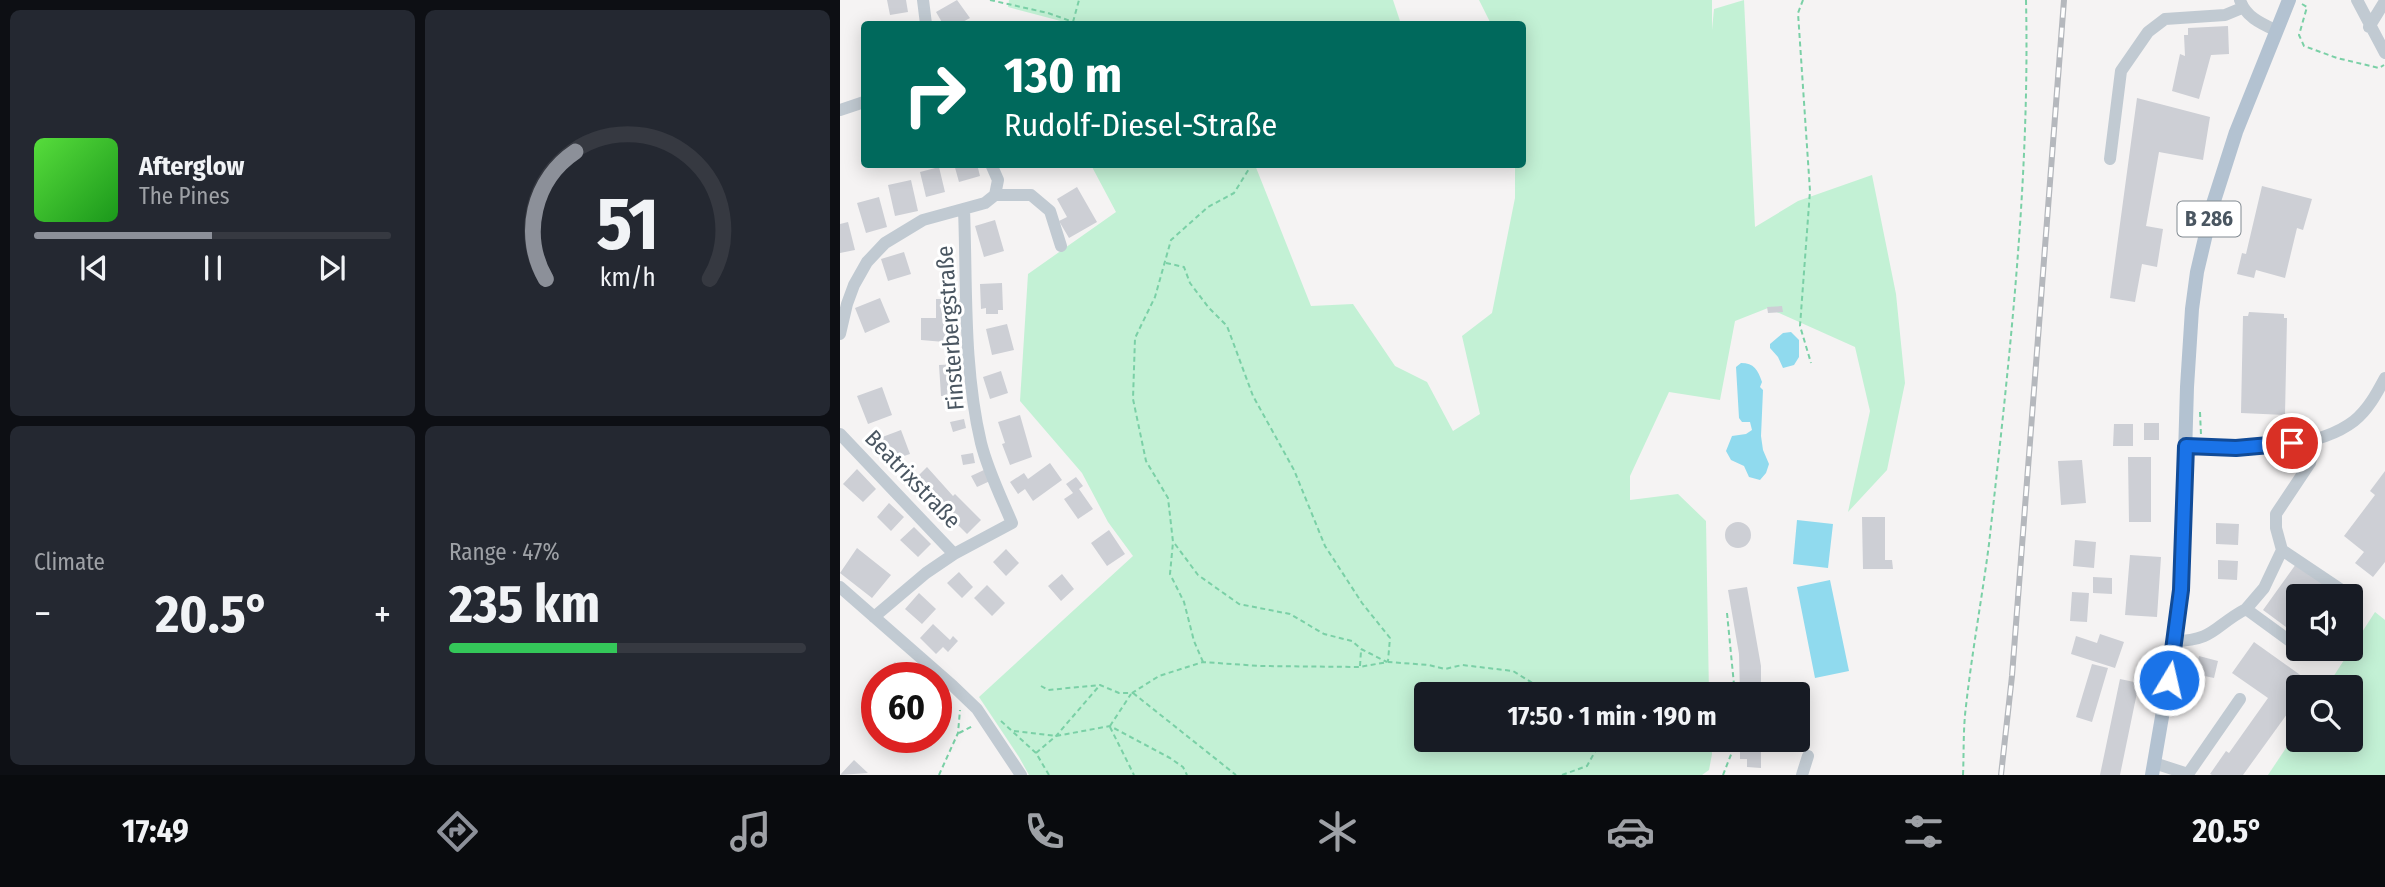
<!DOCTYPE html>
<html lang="en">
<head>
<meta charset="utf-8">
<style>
  body { margin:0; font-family:"Fira Sans Condensed",sans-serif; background:#242831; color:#f1f3f6; height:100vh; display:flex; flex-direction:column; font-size:26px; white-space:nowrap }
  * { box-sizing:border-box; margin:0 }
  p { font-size:23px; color:#9ea1a6 }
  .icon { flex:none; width:38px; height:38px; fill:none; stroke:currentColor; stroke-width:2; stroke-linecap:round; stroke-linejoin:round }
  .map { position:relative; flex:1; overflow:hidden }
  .side { display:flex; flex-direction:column; gap:10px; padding:10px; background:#0d0f14; width:840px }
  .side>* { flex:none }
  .guide { position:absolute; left:21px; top:21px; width:665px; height:147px; border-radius:7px; box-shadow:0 4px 18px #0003; background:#00695c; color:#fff; overflow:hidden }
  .tools { position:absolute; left:1446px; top:584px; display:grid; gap:14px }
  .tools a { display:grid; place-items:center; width:77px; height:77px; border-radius:7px; background:#171b24; box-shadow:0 4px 18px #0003; font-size:35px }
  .speed { position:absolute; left:21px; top:662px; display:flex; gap:14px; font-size:35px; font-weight:700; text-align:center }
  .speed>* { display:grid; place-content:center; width:91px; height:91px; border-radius:50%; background:#171b24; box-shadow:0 4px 18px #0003; line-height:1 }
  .speed .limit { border:10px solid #d22; background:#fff; color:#111 }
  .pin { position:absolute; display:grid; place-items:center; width:60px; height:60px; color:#fff; margin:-30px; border:4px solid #fff; border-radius:50%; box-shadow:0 2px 7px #0007 }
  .me { position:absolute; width:77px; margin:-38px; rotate:9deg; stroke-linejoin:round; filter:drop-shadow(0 0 5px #0008) }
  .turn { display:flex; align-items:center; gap:24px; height:147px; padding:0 28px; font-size:32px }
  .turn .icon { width:91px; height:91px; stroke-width:2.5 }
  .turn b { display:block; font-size:49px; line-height:60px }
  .big { font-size:52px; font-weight:700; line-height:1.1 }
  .side .card { flex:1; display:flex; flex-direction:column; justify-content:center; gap:10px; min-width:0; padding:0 24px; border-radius:10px; background:#242831 }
  .side .dial { align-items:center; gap:0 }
  .dial svg { height:182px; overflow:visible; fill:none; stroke:#363941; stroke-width:7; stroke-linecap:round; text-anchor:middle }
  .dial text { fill:#f1f3f6; stroke:none }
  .song { display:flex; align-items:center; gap:21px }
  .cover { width:84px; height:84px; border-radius:10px; background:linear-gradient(135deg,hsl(110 70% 55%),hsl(120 70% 35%)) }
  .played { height:7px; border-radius:4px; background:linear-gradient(90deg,#8c9099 50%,#363941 50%) }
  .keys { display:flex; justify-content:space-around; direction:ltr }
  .heat { display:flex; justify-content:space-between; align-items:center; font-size:38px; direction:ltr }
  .charge { height:10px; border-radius:5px; background:linear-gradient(90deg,#34c759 47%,#363941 0) }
  .side .tiles { flex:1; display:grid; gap:10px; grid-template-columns:repeat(2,1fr) }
  .trip { position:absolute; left:574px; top:682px; width:396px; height:70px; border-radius:7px; background:#171b24; box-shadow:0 4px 18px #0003; font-weight:700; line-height:70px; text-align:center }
  .menu { display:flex; height:112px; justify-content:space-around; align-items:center; background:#090b0e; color:#9ea1a6 }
  .menu .icon { width:49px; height:49px }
  .menu .selected { color:#8c9099 }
  .menu b { font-size:32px; color:#f1f3f6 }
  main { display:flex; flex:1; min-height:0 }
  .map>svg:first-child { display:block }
  .green { fill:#c3f1d5 }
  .water { fill:#90daee }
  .building { fill:#cdcfd5 }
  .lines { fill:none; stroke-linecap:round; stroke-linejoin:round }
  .path { stroke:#7ad0a6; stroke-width:2; stroke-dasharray:5 3.5; stroke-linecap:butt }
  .minor { stroke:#c1cad2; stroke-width:12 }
  .major { stroke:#b3c2d1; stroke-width:14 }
  .rail-casing { stroke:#b5b8bd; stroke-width:6 }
  .rail { stroke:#fff; stroke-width:3.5; stroke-dasharray:10; stroke-linecap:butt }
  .route-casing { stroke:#114b97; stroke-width:18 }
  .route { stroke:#1a73e8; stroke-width:12 }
  .labels { text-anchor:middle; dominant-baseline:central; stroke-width:6; stroke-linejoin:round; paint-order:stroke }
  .shield { fill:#fff; stroke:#808990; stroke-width:2 }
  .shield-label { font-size:21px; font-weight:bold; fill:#4a5661 }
  .street-label { font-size:23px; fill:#4a5661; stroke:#fff }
</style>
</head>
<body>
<main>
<section class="side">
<div class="tiles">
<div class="card">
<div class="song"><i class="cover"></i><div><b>Afterglow</b><p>The Pines</p></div></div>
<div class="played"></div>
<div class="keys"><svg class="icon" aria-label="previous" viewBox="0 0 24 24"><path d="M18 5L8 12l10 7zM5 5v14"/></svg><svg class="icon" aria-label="pause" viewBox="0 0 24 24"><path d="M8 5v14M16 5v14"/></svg><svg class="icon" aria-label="next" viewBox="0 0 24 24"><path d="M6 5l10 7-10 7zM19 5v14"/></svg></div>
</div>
<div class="card dial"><svg viewBox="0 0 100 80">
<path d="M14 69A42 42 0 1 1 86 69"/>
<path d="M14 69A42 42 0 0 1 27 13" stroke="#8c9099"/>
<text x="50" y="56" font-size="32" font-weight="700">51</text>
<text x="50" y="72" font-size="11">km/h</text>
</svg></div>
<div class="card"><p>Climate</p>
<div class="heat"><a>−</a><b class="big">20.5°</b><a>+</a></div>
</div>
<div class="card"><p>Range · 47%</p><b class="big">235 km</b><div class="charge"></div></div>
</div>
</section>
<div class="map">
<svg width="1545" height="775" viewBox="0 0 1545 775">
  <rect width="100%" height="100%" fill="#f5f3f3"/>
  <path class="green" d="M169,0h384l8,24h-329l-64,-17z
    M639,0h233v30l2,-21 30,-9 11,227 43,-26 74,-26 24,119 9,89 -18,87 -39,42 22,-101 -15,-64 -87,-39 -33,13 -15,79 -51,-8 -39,84v24l48,-6 28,27 3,174h-283v45h285l1,14 -3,16 -7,5h-673l-10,-18 -40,-60 154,-141 -25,-34 -26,-49 -62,-72 8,-127 88,-62 -25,-47h164l56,141 42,-2 42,62 32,16 26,49 27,-17 -18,-78 30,-23 23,-115v-33l7,-1v-140h-31z
    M1535,612l10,8v155h-117l30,-45v10h52v-52h-24z"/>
  <path class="water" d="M951,332l8,8v17l-5,8 -11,3 -5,-11 -8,-9v-4l13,-11z
    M901,363c13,0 17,7 21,19l-2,5 3,3 -2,46 2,14 6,14 -3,9 -6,7 -11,-3 -5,-11 -13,-6 -5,-9 6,-15 14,-2 6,-4 -2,-8h-8l-3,-4 -3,-51z
    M957,520l36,4 -5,44 -35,-4z
    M990,580l19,91 -34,7 -18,-91z"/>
  <path class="building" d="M47,0h19l2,12 -18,3z
    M117,0l13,18 -11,6h-16l-7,-12z
    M1388,26l1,28 -18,1 -12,44 -27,-8 8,-37 5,2 -1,-21h4v-7z
    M1297,98l73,19 -7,43 -44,-8 -13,74 17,3 -6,38 -15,-3 -7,38 -25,-4z
    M114,164h23l3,12 -21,6z
    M99,167l6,25 -19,5 -6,-25z
    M71,180l7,31 -23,5 -7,-31z
    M1422,186l50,13 -9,31 -6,-2 -12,50 -29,-8 -2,8 -17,-4 5,-21 4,1z
    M237,187l20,35 -28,16 -10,-17 8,-4 -10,-18z
    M39,197l8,30 -21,6 -9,-30z
    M155,220l9,31 -20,6 -9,-31z
    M8,222l7,28 -15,3v-29z
    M64,252l7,22 -23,7 -7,-22z
    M162,283l1,27h-5v4h-12v-6l-5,1 -1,-25z
    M40,298l10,24 -25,11 -10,-25z
    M96,299h24v16h-4v28l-35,-3v-22h15z
    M942,306l1,6 -15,1 -1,-6z
    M1409,312l35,2v4h3l-2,97 -44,-2 2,-97h5z
    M167,324l7,26 -22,5 -6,-26z
    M119,364l2,31 -20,1 -2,-31z
    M161,371l7,22 -18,6 -7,-22z
    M42,387l10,28 -24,9 -11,-28z
    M180,415l12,42 -22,8 -8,-21 3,-1 -7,-21z
    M124,419l2,9 -13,4 -3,-10z
    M1304,423h15v17h-15z
    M1274,424h19v22h-20z
    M61,430l9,24 -24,8 -9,-23z
    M133,453l2,10 -12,2 -2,-10z
    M1288,457h23v65h-22z
    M1242,460l4,43 -25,2 -3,-44z
    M210,463l12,17 -29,21 -8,-12 -7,5 -8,-12 14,-9 4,6z
    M87,467l26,29 2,-2 26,26 -14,14 -26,-26 -3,3 -27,-28z
    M17,469l19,20 -13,13 -20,-18z
    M144,470l6,11 -13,6 -6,-11z
    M1545,471v91l-12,15 -18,-14 9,-11 -20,-16 31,-41 -5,-4z
    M236,477l7,9 -4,3 14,20 -15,10 -14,-20 9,-6 -7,-9z
    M49,503l15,14 -13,14 -14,-14z
    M1022,517h23v43h7l1,9h-30z
    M885 535a13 13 0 1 1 26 0a13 13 0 1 1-26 0Z
    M1376,523l23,1 -1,21 -22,-1z
    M74,527l17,17 -13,13 -18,-17z
    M269,530l16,24 -18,12 -16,-23z
    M1235,540l21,2 -2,26 -21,-2z
    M17,548l34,27 -19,23 -32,-25z
    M166,549l13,14 -13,13 -13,-14z
    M1290,555l31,2 -4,60 -32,-2z
    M1378,560l20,1 -1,19 -19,-1z
    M1456,564l43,31 -1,2h-40v39l-35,-26z
    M119,572l14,15 -11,11 -15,-15z
    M222,574l12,15 -13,12 -13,-15z
    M1253,577l19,1v16l-19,-1z
    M147,585l18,18 -13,13 -18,-18z
    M907,587l14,79v29h-21l-1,-41 -11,-64z
    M1232,592l17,1 -2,29 -17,-1z
    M79,593l17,16 -14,15 -17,-15z
    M93,624l17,16 3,-4 5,5 -10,11 -5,-5 -7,7 -16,-16z
    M1260,634l24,8 -9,26 -44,-14 5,-18 21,7z
    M1414,642l56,40 -4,6h-8v11l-55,76h-31l-2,-1 16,-23 3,2 39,-55 -36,-25z
    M1359,656l19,5 -4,17 -19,-4z
    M55,662l15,15h-29z
    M1252,664l16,4 -16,54 -16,-5z
    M1280,679l19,4 -19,92h-20z
    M1344,689l11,2 -3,16 -11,-2z
    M900,740h21v28l-14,-1v-8h-7z
    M14,760l14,13 -28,2z"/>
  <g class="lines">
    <path class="path" d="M150,0l58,13 31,11
      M963,0l-5,13 12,178 -10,135 11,37
      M1462,4l5,3 -8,28 5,11 33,12 42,10 5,-3
      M233,22l6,-22
      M326,263l18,4 6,16 19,25 18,18 26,70 41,74 31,76 37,57 28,35 -2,23
      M1360,412l1,23
      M335,544l23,31 41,29 51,10 34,20 28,7 9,8 26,13
      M887,613l8,82
      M363,662l-9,-21 -10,-39 -14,-28 3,-32 -5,-44 -22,-37 -13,-62 2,-61 20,-41 16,-57 37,-33 26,-14 18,-29
      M520,666l1,-15
      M201,686l7,4 52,-5 19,8h13l27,-17 44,-14 57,4 99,1 29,-5 41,3 16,4 17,-4 51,6 21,13 10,11
      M293,693l103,82
      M161,721l35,32 13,22
      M270,726l21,-32
      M270,727l24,48
      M174,731l42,5 54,-10 60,32 13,9 4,8
      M119,733l14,-7
      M196,753l20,-17 44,-51
      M99,775l19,-42 2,-23
      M722,775l25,-9 10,-18 -1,-8
      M883,775l9,-23 1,-12
      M1123,775c1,-23 0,-46 3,-69 6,-54 16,-108 23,-162 20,-181 41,-362 37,-544"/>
    <path class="minor" d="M83,0l3,24
      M1400,0c5,16 20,23 35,30
      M1517,0l28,53
      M1529,27l16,-26
      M0,110l24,-8
      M1270,159l11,-88 27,-39 17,-13 60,-4 17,-7
      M155,195h36l19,16 11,35
      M0,334l7,-30 7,-19 13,-23 18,-19 38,-23 62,-17 10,-8 3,-15 -7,-16
      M0,434l114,120
      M1477,438l-7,25 -34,51v14l6,22 64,43v4
      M1346,446c51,0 125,8 168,-25 14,-11 23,-28 31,-43
      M0,587l113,99 24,23 44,66
      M1406,609l18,-21 18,-38
      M34,617l52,-44 28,-19 58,-31c-11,-26 -24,-52 -31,-80 -18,-76 -14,-157 -17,-234
      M1335,641c39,0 40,-16 71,-32l52,38
      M1314,763l34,11 52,-75
      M962,775l6,-19"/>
    <path class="major" d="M1312,775l23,-134 6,-51 6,-203 5,-78 5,-37 16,-68 23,-72 53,-132"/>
    <defs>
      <path id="rail" d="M1161,775l11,-99 52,-676"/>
    </defs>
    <use href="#rail" class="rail-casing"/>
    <use href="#rail" class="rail"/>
  </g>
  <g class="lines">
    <defs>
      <path id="route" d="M1329,680l12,-90 5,-144 50,2 56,-5"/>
    </defs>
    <use href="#route" class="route-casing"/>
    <use href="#route" class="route"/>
  </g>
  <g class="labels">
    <rect class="shield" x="1337.5" y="201.5" width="63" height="35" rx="5"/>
    <g class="shield-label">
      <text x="1369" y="219">B 286</text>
    </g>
    <g class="street-label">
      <text transform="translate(110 328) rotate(-94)">Finsterbergstraße</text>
      <text transform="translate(73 479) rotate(46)">Beatrixstraße</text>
    </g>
  </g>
</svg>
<div class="tools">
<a><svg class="icon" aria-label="sound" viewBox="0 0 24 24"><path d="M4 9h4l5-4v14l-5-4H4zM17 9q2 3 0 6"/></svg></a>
<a><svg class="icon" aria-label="search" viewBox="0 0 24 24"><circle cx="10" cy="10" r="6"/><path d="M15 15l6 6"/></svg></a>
</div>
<div class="speed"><div class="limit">60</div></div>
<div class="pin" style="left:1452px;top:443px;background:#d93025"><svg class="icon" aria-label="arrive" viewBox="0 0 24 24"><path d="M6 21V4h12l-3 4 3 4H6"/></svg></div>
<svg class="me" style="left:1329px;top:680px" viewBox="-20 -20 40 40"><circle r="17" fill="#1a73e8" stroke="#fff" stroke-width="3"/><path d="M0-11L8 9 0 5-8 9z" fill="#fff"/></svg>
<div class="trip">17:50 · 1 min · 190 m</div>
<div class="guide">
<div class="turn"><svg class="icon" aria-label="right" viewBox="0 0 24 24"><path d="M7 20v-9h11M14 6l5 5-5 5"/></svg><div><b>130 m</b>Rudolf-Diesel-Straße</div></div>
</div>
</div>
</main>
<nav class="menu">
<b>17:49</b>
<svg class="icon selected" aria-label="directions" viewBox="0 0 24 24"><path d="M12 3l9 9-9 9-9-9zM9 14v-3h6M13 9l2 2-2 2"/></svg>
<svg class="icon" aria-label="music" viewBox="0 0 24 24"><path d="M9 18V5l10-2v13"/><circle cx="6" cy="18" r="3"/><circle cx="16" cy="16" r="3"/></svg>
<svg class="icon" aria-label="phone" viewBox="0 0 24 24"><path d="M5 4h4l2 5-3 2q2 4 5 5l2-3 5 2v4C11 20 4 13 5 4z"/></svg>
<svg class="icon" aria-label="climate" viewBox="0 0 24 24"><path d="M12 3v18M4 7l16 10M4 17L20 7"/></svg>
<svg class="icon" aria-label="car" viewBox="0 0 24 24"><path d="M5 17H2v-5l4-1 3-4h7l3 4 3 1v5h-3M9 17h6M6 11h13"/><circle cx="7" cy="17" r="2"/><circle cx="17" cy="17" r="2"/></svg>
<svg class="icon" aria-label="filters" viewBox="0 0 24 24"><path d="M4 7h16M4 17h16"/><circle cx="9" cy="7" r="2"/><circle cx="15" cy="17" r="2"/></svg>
<b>20.5°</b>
</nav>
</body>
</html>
